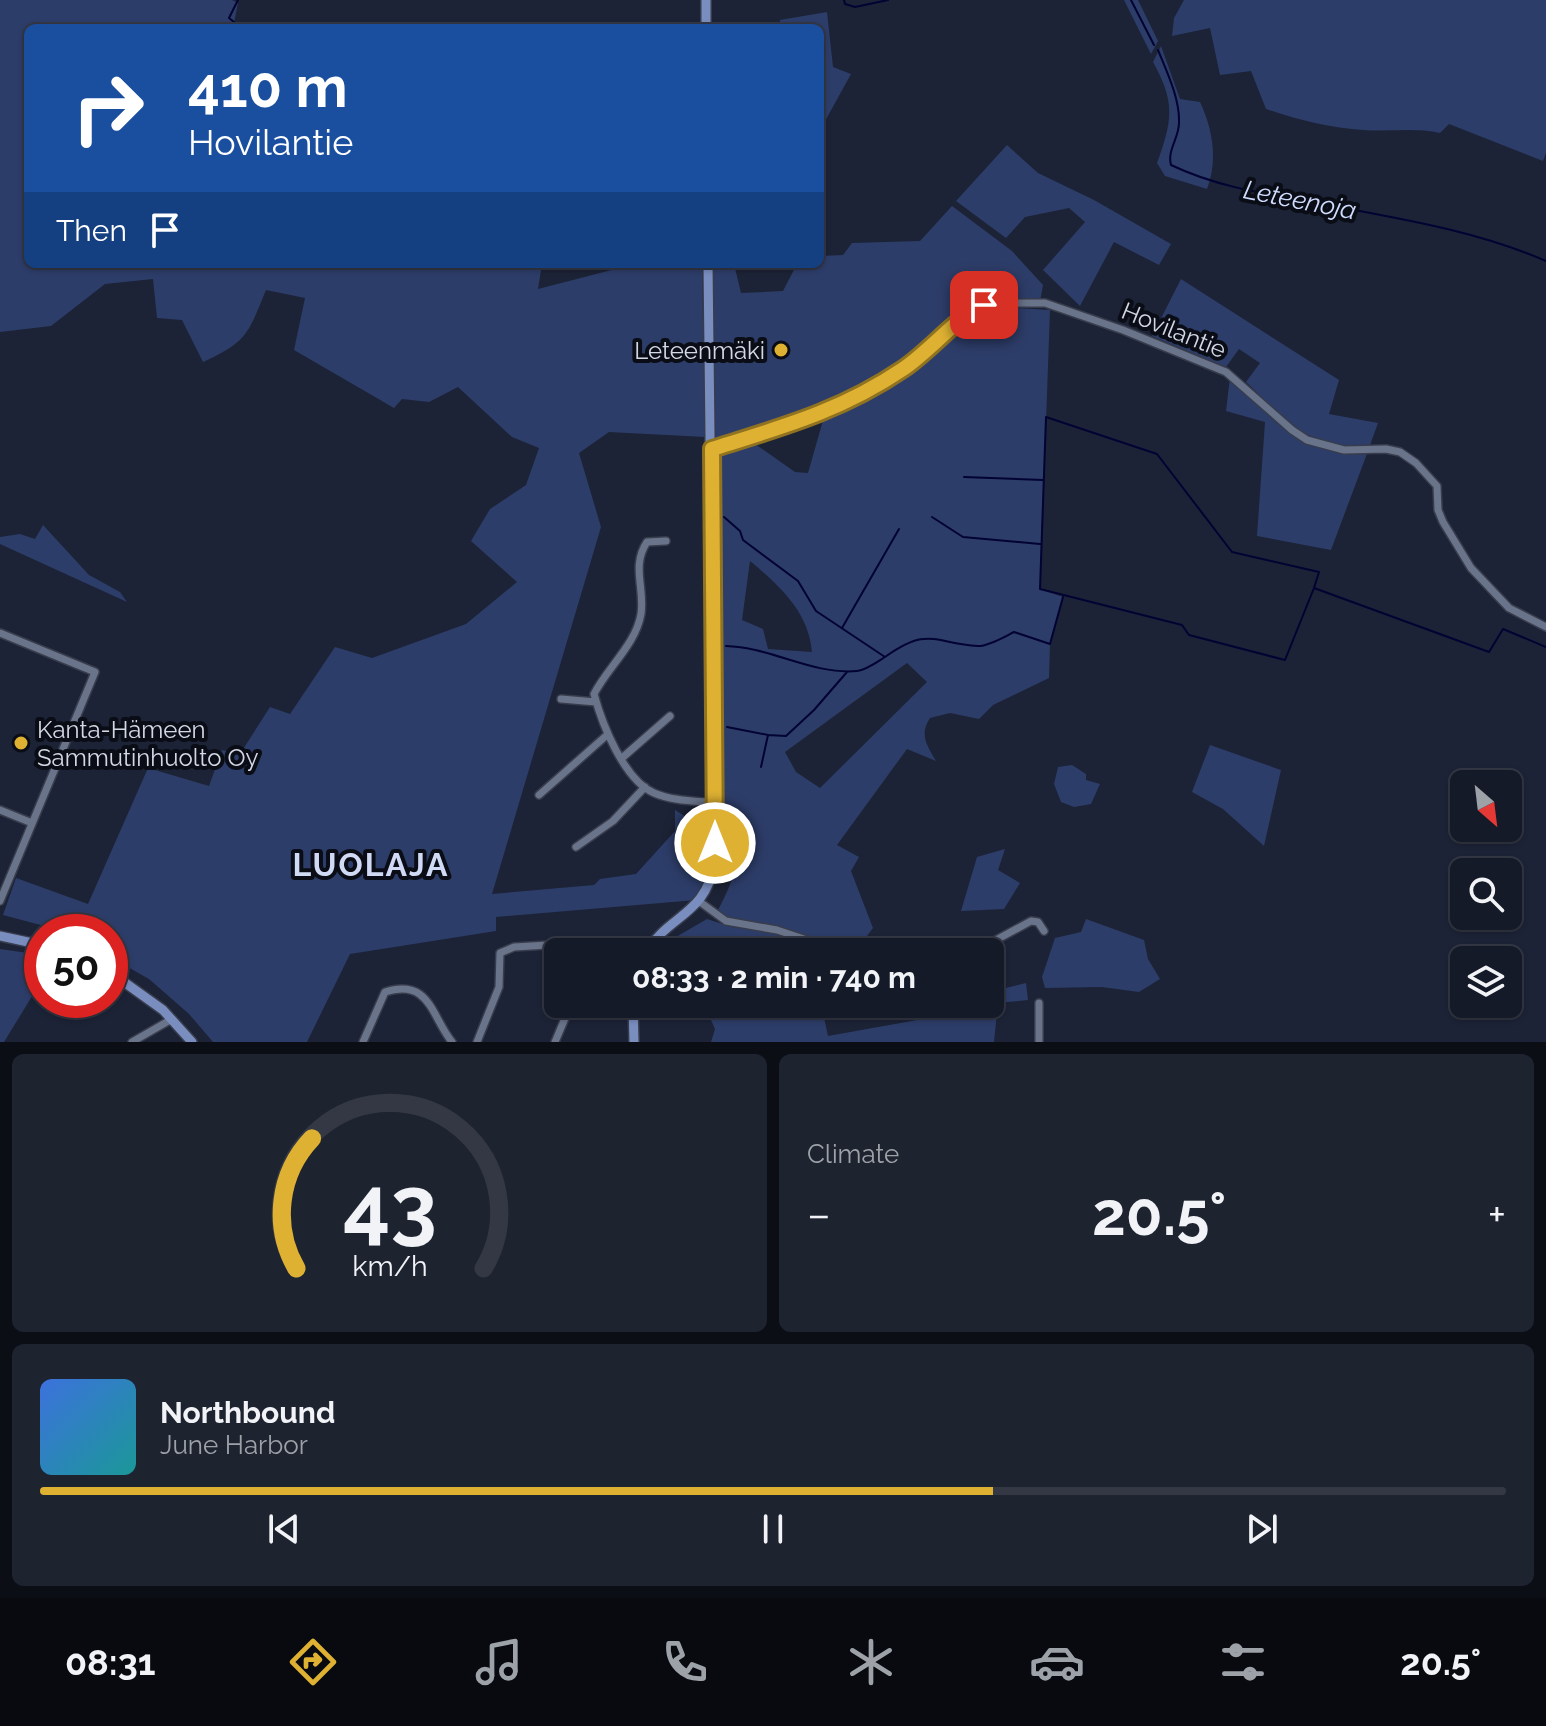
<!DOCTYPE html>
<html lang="en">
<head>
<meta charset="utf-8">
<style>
  body { margin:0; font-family:Raleway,sans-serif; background:#1e2330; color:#f1f3f6; height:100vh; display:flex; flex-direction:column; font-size:30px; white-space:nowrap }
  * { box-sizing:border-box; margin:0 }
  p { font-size:26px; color:#9da1a8 }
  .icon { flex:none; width:44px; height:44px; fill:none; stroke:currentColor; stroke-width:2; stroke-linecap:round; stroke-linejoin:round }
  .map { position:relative; height:1042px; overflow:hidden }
  .sheet { display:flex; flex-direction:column; gap:12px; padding:12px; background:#0c0e16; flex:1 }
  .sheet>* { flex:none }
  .guide { position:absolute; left:24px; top:24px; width:800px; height:244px; border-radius:12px; box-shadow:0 2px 6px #0004,0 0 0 2px #343845; background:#1a4fa0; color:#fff; overflow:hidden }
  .needle { width:52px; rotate:152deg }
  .tools { position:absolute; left:1450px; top:770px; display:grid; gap:16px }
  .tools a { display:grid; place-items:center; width:72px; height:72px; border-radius:12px; background:#151a28; box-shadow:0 2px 6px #0004,0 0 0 2px #343845; font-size:40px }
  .speed { position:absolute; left:24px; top:914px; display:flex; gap:16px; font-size:40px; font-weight:700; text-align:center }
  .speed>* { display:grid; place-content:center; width:104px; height:104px; border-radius:50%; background:#151a28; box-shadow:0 2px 6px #0004,0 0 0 2px #343845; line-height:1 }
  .speed .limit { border:12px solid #d22; background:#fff; color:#111 }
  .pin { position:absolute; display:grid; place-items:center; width:68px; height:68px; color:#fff; margin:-34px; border-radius:16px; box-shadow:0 4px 12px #0006 }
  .me { position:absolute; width:88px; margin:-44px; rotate:0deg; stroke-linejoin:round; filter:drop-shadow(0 0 6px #0008) }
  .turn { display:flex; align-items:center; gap:28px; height:168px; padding:0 32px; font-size:36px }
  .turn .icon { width:104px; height:104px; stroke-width:2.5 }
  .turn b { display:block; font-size:56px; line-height:68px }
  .then { display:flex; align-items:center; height:76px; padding:0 32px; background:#0003; gap:16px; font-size:30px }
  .big { font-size:60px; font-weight:700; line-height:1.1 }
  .sheet .widget { flex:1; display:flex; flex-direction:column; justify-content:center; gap:12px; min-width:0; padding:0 28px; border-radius:12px; background:#1e2330 }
  .sheet .dial { align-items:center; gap:0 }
  .dial svg { height:208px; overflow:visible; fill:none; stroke:#343845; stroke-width:7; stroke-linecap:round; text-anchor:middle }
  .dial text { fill:#f1f3f6; stroke:none }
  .song { display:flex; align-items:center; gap:24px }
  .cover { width:96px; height:96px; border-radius:12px; background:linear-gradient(135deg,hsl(220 70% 55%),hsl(180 70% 35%)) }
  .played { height:8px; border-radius:4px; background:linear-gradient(90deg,#deb133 65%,#343845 65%) }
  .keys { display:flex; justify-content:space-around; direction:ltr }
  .heat { display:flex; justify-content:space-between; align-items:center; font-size:44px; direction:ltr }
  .sheet .tiles { flex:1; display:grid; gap:12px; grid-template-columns:1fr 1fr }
  .widget:last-child { grid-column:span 2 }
  .trip { position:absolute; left:544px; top:938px; width:460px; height:80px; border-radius:12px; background:#151a28; box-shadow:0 2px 6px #0004,0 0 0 2px #343845; font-weight:700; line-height:80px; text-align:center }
  .tab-bar { display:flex; height:128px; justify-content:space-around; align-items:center; background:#080a10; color:#9da1a8 }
  .tab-bar .icon { width:56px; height:56px }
  .tab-bar .active { color:#deb133 }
  .tab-bar b { font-size:36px; color:#f1f3f6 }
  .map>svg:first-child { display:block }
  .green { fill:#2d3d69; fill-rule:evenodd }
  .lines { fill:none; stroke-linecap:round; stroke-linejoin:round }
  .stream { stroke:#020332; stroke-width:2 }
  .minor-casing { stroke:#383d4d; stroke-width:10 }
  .major-casing { stroke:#383d4d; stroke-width:12 }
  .minor { stroke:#697389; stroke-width:7 }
  .major { stroke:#798dbf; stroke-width:9 }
  .route-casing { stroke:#907321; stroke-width:20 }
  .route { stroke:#deb133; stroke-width:14 }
  .poi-dot { fill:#deb133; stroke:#0a0d15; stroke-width:3 }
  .labels { text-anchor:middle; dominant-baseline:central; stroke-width:8; stroke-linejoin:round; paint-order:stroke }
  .street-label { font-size:24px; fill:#d3d8e5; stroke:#0a0d15 }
  .poi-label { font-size:24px; fill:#d3d8e5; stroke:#0a0d15; text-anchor:end }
  .water-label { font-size:26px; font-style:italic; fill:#cfdcfe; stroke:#0a0d15 }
  .district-label { font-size:32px; font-weight:bold; letter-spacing:2px; fill:#d0daf4; stroke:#0a0d15 }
</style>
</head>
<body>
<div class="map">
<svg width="1546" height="1042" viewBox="0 0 1546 1042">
  <rect width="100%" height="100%" fill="#1c2336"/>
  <path class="green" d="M0,0h232l6,3 -5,25h-205v236h514l-4,25 97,-25h67l3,173 -96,-5 -30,21 22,74 -109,367 102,-9 6,-6 36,-5 39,-43v-21l24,15 1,4 -1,30 6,24 -9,17 -200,17v14l-146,23 -43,88h-94l-24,-28 -40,-35 -39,-22v-25h-43l-64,-17 13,-37 72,26 60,-136 61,18 13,-36 18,4 30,-47 20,7 45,-67 37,11 94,-34 51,-42 -46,-41 19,-32 36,-24 13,-37 -27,-11 -54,-50 -29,15 -27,-3 -8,9 -100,-58 11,-52 -39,-8c-18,44 -19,52 -63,72l-21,-42 -25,-2 -4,-39 -48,5 -54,42 -51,6z
    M1124,0h14l20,41 -7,13z
    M1184,0h362v153l-3,8 -94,-37 -9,9c-25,-6 -50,-1 -76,-3 -35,-2 -65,-10 -98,-21l-15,-38 -31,4 -10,-47 -38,8 2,-18z
    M827,12l6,55 18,7 -27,49h-4v-95h-40v-8z
    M1161,46l19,53 20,3c13,28 18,58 7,87l-42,-13 -8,-13c15,-42 19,-60 -4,-101z
    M1007,145l31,28 56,27 77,44 -12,21 -45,-23 -34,64 -37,-36 42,-48 -16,-14 -44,9 -19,21 -50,-37z
    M952,206l60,45 31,34 -3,17 -54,-1 -10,3 -72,62 -80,45 -108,33 -6,-180h24l7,29 42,-2 14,-27h23v-8l23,-1 9,-12 68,-2z
    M1181,279l158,101 -10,34 49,9 -9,25c-60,2 -83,-28 -123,-66l14,-19 -21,-14 -13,18 -74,-31z
    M996,307l54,3 -10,279 23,8 -13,47 -1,34 -56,27 -14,14 -29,-6 -20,5c-11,17 -3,27 6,43l-29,-12 -70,96 22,12 -8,14 22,57 -12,16 -25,-2 -2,5 -57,-21 -39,-4 -17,-6 -3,-6c15,-28 23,-49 14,-80l-13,-8 2,-41 -3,-325 4,-6 29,-9 44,31 13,1 16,-56c27,-15 56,-29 82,-46 31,-20 53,-56 90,-64zM750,561c29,24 59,51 62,91l-44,-3 -5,-20 -21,-9zM907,663l20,19 -107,106 -24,-16 -11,-20z
    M1230,377l77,64 37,11 24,-1 -37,99 -74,-14 8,-114 -39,-11z
    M43,525l46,50 31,17 7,10 -127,-58v-7l20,-3 15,5z
    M1210,745l71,25 -17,76 -41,-37 -31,-17z
    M1072,765l14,9v6l14,4 -9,20 -17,3 -13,-5 -7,-18 4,-17z
    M1005,849l-7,21 22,13 -16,26 -43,2 16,-54z
    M707,919l25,8 43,6 54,19h-171l6,-8z
    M1086,919l58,21 4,19 12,20 -21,13 -37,-5 -57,1 -3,-11 13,-39 26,-6z
    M0,949l42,6v25l-38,62h-4z
    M1026,983l2,17 -30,3 -4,39h-283l4,-13 -11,-25h117l7,32 95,-17 -2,-15h69v-20l4,7z"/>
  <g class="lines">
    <path class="stream" d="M844,0l1,4 10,3 33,-7
      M1131,0l23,45
      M234,22l-5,-4 9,-18
      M1158,50c9,22 22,49 21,73 0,15 -12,27 -8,42 44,21 89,28 136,36 81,16 163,27 239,60
      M964,477l79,3
      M724,517l16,14 3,9 55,41 18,30 69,46c44,-31 48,-14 93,-11 11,0 26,-9 36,-14l36,12 13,-47
      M932,517l31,20 77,7
      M1314,588l-29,72 -96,-25 -7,-10 -142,-36 6,-172 111,37 75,98 87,20 -5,16 175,64 14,-23 43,18
      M842,628l57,-99
      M726,646c45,1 86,29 131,25 9,-1 20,-9 28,-14
      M727,727l41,8
      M761,767l7,-32 18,1 28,-26 33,-38"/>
    <defs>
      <path id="minor" d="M712,449l115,-37 79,-45 71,-60 17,-4h51l78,27 103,42 66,58 15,10 37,10 42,-1 14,3 16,11 21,23 1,24 5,12 28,46 38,40 37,19
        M666,541l-19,1c-16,24 -2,46 -6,72 -5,30 -33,53 -47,80 8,30 30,86 60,99 18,8 42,8 61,10
        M0,633l95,39 -95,229
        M561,699l35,3
        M622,758l48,-42
        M539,795l68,-60
        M0,810l32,13
        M576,847l37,-26 32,-34
        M700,902l26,19 51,9 51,17 33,5
        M974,952l57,-31 7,1 6,9
        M1039,1003v39
        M132,1042l40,-23
        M363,1042l22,-50c45,-14 46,24 67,50
        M477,1042l22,-55 1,-34 14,-6 52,-3 9,8
        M555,1042l16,-38"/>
      <path id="major" d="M706,0v28
        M0,936l42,9
        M646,952c25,-39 59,-36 69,-90l-7,-598
        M110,972l53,38 29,32
        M633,1004l1,38"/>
    </defs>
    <use href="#minor" class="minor-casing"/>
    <use href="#major" class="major-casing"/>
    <use href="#minor" class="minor"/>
    <use href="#major" class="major"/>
  </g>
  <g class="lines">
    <defs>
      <path id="route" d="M715,843l-3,-394c70,-22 129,-38 191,-80 26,-17 57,-55 81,-64"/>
    </defs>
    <use href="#route" class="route-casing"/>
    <use href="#route" class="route"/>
  </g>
  <g class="poi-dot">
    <circle cx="781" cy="350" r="8"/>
    <circle cx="21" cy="743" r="8"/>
  </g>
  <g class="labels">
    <g class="street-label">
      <text transform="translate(1174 330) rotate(22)">Hovilantie</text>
    </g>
    <g class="poi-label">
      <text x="765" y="350">Leteenmäki</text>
      <text x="37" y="729" text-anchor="start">Kanta-Hämeen<tspan x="37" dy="28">Sammutinhuolto Oy</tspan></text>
    </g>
    <g class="water-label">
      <text transform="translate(1300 200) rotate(11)">Leteenoja</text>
    </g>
    <g class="district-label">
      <text x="371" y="864">LUOLAJA</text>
    </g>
  </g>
</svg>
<div class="tools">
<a><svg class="needle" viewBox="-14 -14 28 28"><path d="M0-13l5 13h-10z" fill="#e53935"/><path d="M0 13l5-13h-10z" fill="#9da1a8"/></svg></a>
<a><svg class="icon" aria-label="search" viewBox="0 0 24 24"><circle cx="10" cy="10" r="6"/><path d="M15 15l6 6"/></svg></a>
<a><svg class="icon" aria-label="layers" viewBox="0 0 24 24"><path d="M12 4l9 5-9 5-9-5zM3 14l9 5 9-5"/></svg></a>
</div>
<div class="speed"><div class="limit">50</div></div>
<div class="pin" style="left:984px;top:305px;background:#d93025"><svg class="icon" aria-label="arrive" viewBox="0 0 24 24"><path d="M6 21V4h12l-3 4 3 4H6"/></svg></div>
<svg class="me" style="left:715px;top:843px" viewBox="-20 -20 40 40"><circle r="17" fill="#deb133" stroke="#fff" stroke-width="3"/><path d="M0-11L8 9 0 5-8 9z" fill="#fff"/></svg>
<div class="trip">08:33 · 2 min · 740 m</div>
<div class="guide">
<div class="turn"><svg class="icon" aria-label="right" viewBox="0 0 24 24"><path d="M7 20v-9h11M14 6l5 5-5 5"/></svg><div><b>410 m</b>Hovilantie</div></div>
<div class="then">Then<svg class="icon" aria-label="arrive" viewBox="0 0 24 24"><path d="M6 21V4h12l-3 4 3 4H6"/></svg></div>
</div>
</div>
<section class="sheet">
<div class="tiles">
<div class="widget dial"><svg viewBox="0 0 100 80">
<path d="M14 69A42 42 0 1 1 86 69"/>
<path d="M14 69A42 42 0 0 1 20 19" stroke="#deb133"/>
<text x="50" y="56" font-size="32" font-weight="700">43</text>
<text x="50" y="72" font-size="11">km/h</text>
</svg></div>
<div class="widget"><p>Climate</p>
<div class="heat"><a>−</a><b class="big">20.5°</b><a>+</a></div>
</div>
<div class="widget">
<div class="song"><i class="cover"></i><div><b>Northbound</b><p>June Harbor</p></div></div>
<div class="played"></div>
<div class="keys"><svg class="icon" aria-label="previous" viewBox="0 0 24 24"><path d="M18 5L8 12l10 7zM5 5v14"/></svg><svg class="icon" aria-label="pause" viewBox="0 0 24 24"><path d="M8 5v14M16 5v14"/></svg><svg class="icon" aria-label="next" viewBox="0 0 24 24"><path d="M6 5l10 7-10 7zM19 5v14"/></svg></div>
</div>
</div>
</section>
<nav class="tab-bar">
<b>08:31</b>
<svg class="icon active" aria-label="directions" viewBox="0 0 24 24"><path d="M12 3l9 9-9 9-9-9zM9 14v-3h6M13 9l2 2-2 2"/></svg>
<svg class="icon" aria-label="music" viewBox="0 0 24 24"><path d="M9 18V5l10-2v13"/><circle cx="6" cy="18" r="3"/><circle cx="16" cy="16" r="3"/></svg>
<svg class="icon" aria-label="phone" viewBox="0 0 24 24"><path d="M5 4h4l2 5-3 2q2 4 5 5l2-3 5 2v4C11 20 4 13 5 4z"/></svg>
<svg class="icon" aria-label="climate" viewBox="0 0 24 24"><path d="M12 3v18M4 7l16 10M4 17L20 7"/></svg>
<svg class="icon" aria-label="car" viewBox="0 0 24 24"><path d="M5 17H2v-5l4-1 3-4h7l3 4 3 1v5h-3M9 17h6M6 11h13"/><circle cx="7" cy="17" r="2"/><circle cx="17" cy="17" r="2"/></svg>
<svg class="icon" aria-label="filters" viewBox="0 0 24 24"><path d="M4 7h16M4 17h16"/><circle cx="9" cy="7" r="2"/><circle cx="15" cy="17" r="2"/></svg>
<b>20.5°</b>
</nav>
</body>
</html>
